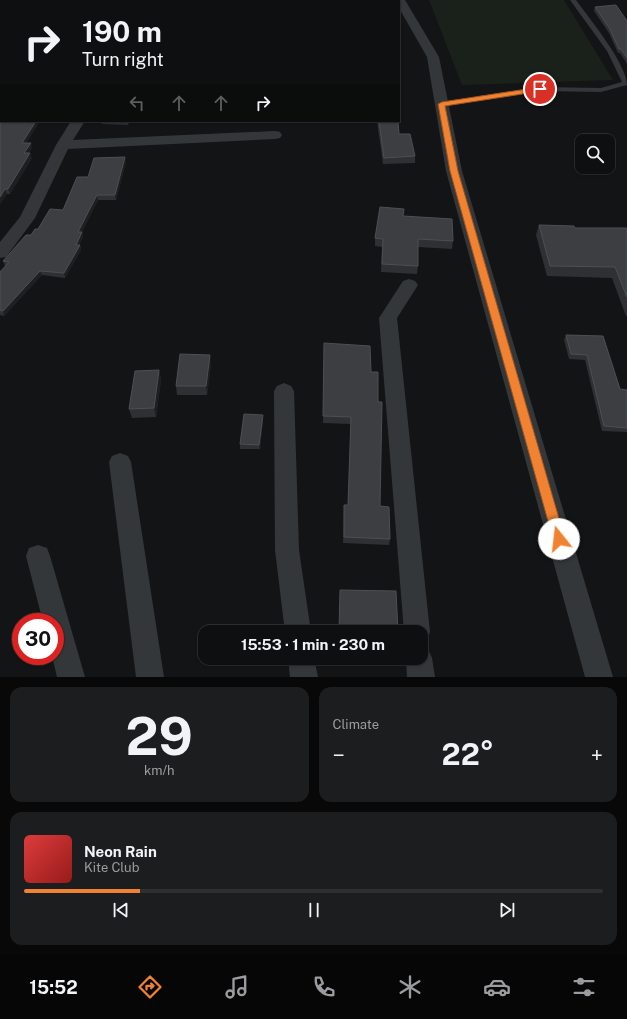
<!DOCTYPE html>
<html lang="en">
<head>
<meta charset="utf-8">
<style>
  body { margin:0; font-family:"Public Sans",sans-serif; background:#1c1d1e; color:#f1f3f6; height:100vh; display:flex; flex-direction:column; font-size:15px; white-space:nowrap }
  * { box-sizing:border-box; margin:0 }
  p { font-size:13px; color:#9b9c9f }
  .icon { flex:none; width:22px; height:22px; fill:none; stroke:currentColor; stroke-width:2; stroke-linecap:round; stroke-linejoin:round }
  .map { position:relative; height:677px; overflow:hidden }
  .sheet { display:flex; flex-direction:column; gap:10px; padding:10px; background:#080809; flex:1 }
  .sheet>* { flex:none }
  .hud { position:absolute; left:0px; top:0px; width:400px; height:122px; box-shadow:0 1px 3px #0004,0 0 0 1px #2e2f30; background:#0e0f10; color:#f1f3f6; overflow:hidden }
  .fabs { position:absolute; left:575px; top:134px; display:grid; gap:8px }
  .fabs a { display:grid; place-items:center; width:40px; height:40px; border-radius:8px; background:#0e0f10; box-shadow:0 1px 3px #0004,0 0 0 1px #2e2f30; font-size:20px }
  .speed { position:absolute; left:12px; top:613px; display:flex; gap:8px; font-size:20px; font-weight:700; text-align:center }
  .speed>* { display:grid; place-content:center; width:52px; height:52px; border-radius:50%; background:#0e0f10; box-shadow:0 1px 3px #0004,0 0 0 1px #2e2f30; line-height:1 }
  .speed .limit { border:6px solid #d22; background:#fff; color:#111 }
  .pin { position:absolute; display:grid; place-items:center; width:34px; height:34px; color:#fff; margin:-17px; border:2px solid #fff; border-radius:50%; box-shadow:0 1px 4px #0007 }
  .me { position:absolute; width:44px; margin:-22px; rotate:344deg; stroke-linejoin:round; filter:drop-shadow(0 0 3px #0008) }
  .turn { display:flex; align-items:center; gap:14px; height:84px; padding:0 16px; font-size:18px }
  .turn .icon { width:52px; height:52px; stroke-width:2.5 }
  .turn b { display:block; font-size:28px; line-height:34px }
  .lanes { display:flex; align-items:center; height:38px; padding:0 16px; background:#0003; justify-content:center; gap:20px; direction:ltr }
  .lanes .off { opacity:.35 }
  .big { font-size:30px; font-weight:700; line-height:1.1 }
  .sheet .widget { flex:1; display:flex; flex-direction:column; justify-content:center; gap:6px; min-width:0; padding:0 14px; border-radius:12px; background:#1c1d1e }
  .sheet .dial { align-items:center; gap:0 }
  .dial b { font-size:52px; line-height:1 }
  .song { display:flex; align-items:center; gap:12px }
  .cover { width:48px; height:48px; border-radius:6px; background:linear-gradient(135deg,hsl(0 70% 55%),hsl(0 70% 35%)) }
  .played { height:4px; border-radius:2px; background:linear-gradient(90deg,#f08231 20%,#2e2f30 20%) }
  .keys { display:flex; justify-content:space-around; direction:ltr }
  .heat { display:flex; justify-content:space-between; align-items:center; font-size:22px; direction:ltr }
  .sheet .tiles { flex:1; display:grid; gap:10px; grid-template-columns:1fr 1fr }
  .widget:last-child { grid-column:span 2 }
  .trip { position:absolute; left:198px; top:625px; width:230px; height:40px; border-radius:12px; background:#0e0f10; box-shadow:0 1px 3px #0004,0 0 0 1px #2e2f30; font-weight:700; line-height:40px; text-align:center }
  .tab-bar { display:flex; height:64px; justify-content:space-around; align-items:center; background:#060606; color:#9b9c9f }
  .tab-bar .icon { width:28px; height:28px }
  .tab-bar .current { color:#f08231 }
  .tab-bar b { font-size:18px; color:#f1f3f6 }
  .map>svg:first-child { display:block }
  .green { fill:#1a201a }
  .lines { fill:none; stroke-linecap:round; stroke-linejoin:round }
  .lane { fill:#34373a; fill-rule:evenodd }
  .street { fill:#34373a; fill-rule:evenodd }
  .wall { fill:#2f3033 }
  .shaded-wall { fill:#1e1f21 }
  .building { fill:#3c3e41; stroke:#4c5053 }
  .route { fill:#f08231; stroke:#9c5420 }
</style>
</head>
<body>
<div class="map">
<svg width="627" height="677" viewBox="0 0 627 677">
  <rect width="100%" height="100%" fill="#131415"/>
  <path class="green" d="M429,0h135l49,80 -151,5z"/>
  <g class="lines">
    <path class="lane" d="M570,0h6c13,18 51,64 51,85l-26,7 -61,-1 -101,14v-2l2,-1 99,-15 61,1 21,-6 -15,-31z"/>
    <path class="street" d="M126,0h10l1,1h-12z
      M395,0h10l34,57 23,114 151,506h-28l-139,-506 -19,-114 -28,-49v-7z
      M71,121h14l-12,19 202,-9 5,1 2,3 -2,3 -5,1 -207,10 -33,69 -29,39 -6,1v-16l20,-25 36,-72z
      M409,279l6,2 3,4 -21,33 33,314 -4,9 -5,2v-11h-17l-25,-314 24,-37z
      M284,383l7,3 3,5 5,159 12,82h-26l-10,-82 -1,-159 3,-5z
      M120,453l8,3 3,6 33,215h-28l-27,-215 3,-6z
      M38,545l9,3 3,8 35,121h-28l-5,-21h3v-34h-12l-17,-66 3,-8z
      M421,646l7,3 4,9 3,19h-28l-1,-19h15z
      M288,658h26l4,19h-28z"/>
  </g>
  <path class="wall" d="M177,0h62v1h-62z
    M595,7l32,14v43l-7,-11h-2l-9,-20 -15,-22z
    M1,121h39l-14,22 6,5 -4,5 4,5 -22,36h-3l-7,10z
    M101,121h29l-2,4 -26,-1z
    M377,121h21l1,13 16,22v7l-32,1z
    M126,162l-10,38h-18l-16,32 1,5 -4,8h1l1,5 -16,28 -23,-3 -38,41 -4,-1v-43l6,-6h-1l-2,-5 28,-26 32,-25 25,-33z
    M403,216l50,25 -1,8 -34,-2v19l-1,8 -36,-2 1,-25 -7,-1v-8z
    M539,225l36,3h52v88h-1l-14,-38 -65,-2 -11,-41z
    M566,335l37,1 17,53 7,1v42l-25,-1 -17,-71 -16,-1 -5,-19z
    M324,343l47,29 9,134 10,33 -1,6 -46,-2 1,-38h4l3,-81 -28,-1z
    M211,364l-4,31h-30l-1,-9z
    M159,370l2,10 -5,37 -24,1 -3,-9z
    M263,419l-3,30h-20v-5z
    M339,658h42l-1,4 -41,-1z"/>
  <path class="shaded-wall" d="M36,121h4l-16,26 -2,-4z
    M128,121h2l-2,4z
    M31,143l1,5 -6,10 -2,-5z
    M30,153l2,5 -22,36 -2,-5z
    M125,157l1,5 -10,38 -1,-5z
    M5,189l2,5 -7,10v-7z
    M97,195l1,5 -18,37 -2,-5z
    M82,232l1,5 -6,12 -1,-4z
    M80,245l1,5 -16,28 -1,-5z
    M40,271l2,4 -38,41 -1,-5z
    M210,355l1,9 -4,31 -1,-9z
    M159,370l2,10 -5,37 -2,-9z
    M263,415v4l-3,30 -1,-4z"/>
  <path class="building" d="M89,0h23l-1,1h-23z
    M177,0h33v1h-30v-1z
    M249,0h30v1h-30z
    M306,0h20v1h-19z
    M616,5l11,16v37l-6,-9h-2l-9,-20 -15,-22z
    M0,111h1v10h35l-14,22h9l-7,10h6l-22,36h-3l-5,8z
    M379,121h19l1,13h11l5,22 -31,2z
    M125,157l-10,38h-18l-19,37h4l-6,13h4l-16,28 -24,-2 -37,40 -3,-1v-38l9,-10 -6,-1 23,-26h5l4,-6h3l12,-20 13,1 14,-33h11l6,-19z
    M380,207l24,2 -1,7 49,3 1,22 -35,-2v27l-36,-2 1,-25 -8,-1z
    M539,225l35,1 1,2h52v69l-12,-30 -65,-1z
    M566,335l37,1 17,53 7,1v38l-23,-2 -17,-71 -16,-1z
    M324,343l46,3 1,26h7v30h4l-2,104 9,1 1,32 -46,-2v-32h4l3,-88 -28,-1z
    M180,354l30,1 -4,31h-30z
    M159,370l-5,38 -25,1 6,-38z
    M244,414l19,1 -4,30 -19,-1z
    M340,590l56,1 2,41h-59z"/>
  <path class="route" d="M540,87l3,2 -1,2 -97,15 13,65 107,368 -2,4 -4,1 -4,-1 -2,-4 -103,-368 -12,-67 4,-2z"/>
</svg>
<div class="fabs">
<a><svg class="icon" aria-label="search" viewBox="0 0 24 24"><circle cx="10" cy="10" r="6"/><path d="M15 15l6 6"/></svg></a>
</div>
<div class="speed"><div class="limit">30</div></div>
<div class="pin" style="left:540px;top:89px;background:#d93025"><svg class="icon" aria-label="arrive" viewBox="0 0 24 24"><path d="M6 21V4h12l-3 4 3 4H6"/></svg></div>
<svg class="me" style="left:559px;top:539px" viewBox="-20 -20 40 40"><circle r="19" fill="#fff"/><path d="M0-13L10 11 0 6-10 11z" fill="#f08231"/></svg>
<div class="trip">15:53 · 1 min · 230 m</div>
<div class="hud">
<div class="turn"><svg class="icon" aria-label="right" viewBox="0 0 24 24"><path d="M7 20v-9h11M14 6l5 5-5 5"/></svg><div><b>190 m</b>Turn right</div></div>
<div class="lanes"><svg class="icon off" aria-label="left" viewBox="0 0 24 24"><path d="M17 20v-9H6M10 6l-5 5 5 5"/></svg><svg class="icon off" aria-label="ahead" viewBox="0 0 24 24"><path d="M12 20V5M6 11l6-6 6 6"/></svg><svg class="icon off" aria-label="ahead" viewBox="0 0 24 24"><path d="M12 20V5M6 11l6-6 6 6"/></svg><svg class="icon" aria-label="right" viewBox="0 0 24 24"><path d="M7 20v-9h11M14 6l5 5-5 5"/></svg></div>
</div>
</div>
<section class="sheet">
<div class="tiles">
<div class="widget dial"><b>29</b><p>km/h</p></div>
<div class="widget"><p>Climate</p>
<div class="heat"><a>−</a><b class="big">22°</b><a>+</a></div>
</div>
<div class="widget">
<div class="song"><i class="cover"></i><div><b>Neon Rain</b><p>Kite Club</p></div></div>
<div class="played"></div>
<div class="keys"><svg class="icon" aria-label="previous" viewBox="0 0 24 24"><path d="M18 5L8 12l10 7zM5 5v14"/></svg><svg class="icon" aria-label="pause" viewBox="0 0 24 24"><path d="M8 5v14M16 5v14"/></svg><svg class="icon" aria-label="next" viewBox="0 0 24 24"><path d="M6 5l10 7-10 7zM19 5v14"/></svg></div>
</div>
</div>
</section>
<nav class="tab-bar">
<b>15:52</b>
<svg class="icon current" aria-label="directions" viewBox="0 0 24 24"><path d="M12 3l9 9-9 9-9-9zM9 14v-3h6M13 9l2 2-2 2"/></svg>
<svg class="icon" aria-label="music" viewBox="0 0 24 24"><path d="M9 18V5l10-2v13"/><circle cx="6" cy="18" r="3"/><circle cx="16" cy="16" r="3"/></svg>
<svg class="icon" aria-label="phone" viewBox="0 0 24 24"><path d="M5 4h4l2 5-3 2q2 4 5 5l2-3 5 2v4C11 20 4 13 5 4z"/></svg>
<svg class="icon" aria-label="climate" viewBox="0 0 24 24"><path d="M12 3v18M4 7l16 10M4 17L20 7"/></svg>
<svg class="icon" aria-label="car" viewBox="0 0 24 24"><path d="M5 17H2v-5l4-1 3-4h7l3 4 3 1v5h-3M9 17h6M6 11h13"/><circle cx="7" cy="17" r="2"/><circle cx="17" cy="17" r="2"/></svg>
<svg class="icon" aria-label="filters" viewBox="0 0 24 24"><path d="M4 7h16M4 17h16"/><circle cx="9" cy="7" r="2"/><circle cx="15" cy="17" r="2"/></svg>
</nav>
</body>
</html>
